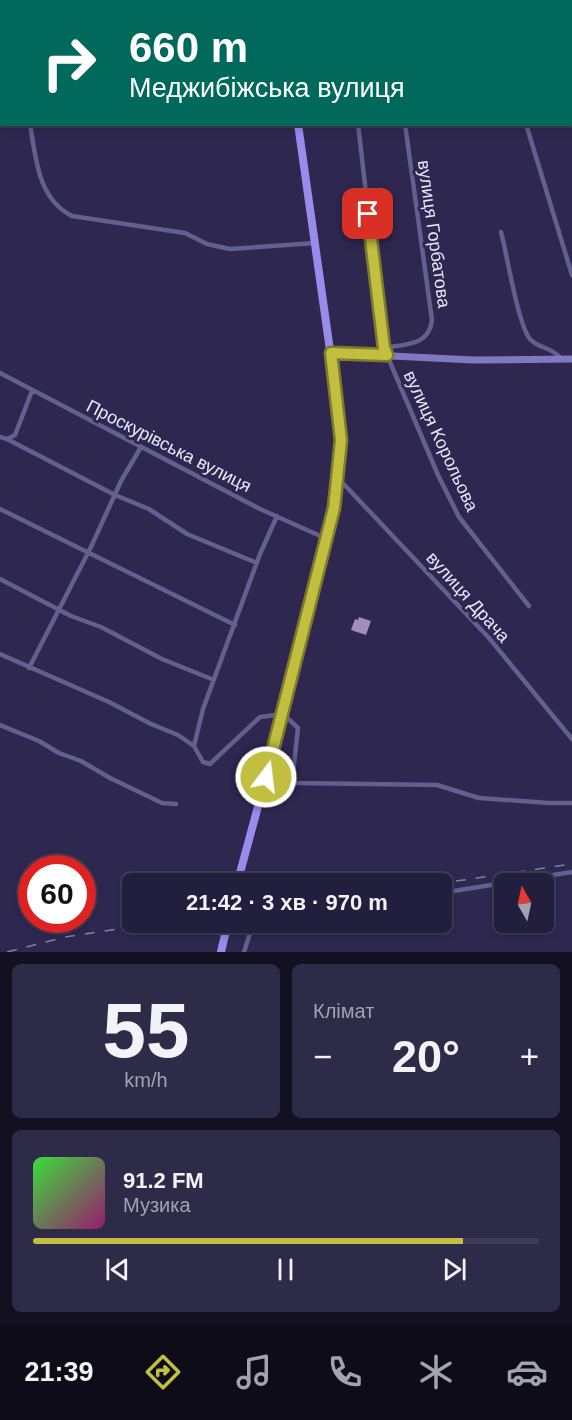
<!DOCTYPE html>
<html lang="uk">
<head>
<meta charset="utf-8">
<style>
  body { margin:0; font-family:Helvetica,sans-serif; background:#2e2b48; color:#f1f3f6; height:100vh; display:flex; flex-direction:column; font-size:22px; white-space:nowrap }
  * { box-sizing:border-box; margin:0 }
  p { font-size:20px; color:#a2a2b0 }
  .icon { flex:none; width:33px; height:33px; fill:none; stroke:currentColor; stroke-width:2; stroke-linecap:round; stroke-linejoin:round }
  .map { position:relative; height:952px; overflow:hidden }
  .drawer { display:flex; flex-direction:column; gap:12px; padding:12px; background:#131022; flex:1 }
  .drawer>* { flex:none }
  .top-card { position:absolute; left:0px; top:0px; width:573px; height:126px; box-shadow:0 3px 9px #0003,0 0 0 2px #3f3c57; background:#00695c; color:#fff; overflow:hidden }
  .needle { width:39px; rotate:351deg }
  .buttons { position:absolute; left:494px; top:873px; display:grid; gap:12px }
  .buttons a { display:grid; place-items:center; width:60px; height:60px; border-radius:9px; background:#221e3d; box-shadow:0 3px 9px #0003,0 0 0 2px #3f3c57; font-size:30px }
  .speed { position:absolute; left:18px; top:855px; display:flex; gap:12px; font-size:30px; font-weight:700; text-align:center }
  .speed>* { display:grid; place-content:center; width:78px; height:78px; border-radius:50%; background:#221e3d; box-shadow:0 3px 9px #0003,0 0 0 2px #3f3c57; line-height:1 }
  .speed .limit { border:9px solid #d22; background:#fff; color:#111 }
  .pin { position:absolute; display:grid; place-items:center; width:51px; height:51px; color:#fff; margin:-26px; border-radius:12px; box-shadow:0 3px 9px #0006 }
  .me { position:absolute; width:66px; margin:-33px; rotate:15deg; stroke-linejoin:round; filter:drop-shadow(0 0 4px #0008) }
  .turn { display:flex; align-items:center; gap:21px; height:126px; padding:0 30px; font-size:27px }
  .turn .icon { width:78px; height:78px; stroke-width:2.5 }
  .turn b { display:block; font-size:42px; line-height:51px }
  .big { font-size:45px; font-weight:700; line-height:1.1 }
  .drawer .tile { flex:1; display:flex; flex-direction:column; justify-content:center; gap:9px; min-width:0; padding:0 21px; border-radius:9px; background:#2e2b48 }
  .drawer .dial { align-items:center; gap:0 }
  .dial b { font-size:78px; line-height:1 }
  .song { display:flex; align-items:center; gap:18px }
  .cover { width:72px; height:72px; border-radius:9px; background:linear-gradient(135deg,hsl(120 70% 55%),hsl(320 70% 35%)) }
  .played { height:6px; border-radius:3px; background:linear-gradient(90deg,#c1be40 85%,#3f3c57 85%) }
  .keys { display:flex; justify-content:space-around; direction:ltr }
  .heat { display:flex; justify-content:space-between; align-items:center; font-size:33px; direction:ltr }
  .drawer .tiles { flex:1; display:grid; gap:12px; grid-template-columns:1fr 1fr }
  .tile:last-child { grid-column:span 2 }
  .trip { position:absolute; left:122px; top:873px; width:330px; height:60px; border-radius:9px; background:#221e3d; box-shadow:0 3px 9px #0003,0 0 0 2px #3f3c57; font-weight:700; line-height:60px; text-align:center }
  .tabs { display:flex; height:96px; justify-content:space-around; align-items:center; background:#0e0c18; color:#a2a2b0 }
  .tabs .icon { width:42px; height:42px }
  .tabs .current { color:#c1be40 }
  .tabs b { font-size:27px; color:#f1f3f6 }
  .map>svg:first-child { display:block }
  .building { fill:#a48cbb }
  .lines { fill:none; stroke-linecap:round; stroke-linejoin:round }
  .street { stroke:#635f8e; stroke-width:4.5 }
  .secondary { stroke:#8078c3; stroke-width:7 }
  .primary { stroke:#978beb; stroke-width:8 }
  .rail { stroke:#837f9f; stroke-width:1.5; stroke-dasharray:10 10; stroke-linecap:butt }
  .route-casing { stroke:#7d7c2a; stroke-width:15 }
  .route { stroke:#c1be40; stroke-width:10 }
  .labels { text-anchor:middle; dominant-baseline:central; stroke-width:6; stroke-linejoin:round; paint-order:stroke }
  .street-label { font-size:18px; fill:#e8e7fc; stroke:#2e2851 }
</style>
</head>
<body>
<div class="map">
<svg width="572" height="952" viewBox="0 0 572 952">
  <rect width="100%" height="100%" fill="#2e2851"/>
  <path class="building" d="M359,617l12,4 -5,14 -15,-5 4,-11 3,1z"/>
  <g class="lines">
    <path class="street" d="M341,0v2
      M485,0v2
      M559,0v2
      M572,39v2
      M0,81l2,-1
      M30,124c6,35 8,75 42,92l113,17 22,11 23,5 86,-6
      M358,124l26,224 54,127 21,42 70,89
      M526,124l46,151
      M501,232c6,22 17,93 29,107 9,10 20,7 31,19
      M384,348c22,-4 45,-2 48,-28l-27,-196
      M0,373l260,136 67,30
      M0,437l7,2 8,-4 17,-44
      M7,439l108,56 34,14 38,25 70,29
      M338,478l151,160 83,101
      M0,509l235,116
      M277,516l-17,38 -57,155 -9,37 9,16 7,2 50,-47 23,-3 15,14 -5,46v6l4,3 140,2 42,13 70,5h23
      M0,579l71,37 30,11 61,32 52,21
      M0,654l109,48 42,22 27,11 16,11
      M29,668l62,-121 30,-66 20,-34
      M0,725l39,16 20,12 22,8 29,17 52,25 14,1
      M441,893l131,-21
      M244,952l7,-22 9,-8"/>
    <path class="secondary" d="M331,353l142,7 99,-1"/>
    <path class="primary" d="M279,0v2
      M237,884l46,-170 44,-175 13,-76 -1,-49 -41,-290
      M221,952l7,-30"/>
    <path class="rail" d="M436,884l136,-20
      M7,952l58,-15 98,-15"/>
  </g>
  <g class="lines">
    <defs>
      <path id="route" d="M266,777l68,-269 7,-68 -10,-87 56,2 -3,-7 -16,-134"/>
    </defs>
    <use href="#route" class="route-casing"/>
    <use href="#route" class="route"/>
  </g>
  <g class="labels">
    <g class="street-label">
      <text transform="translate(434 234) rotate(82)">вулиця Горбатова</text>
      <text transform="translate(441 441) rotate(65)">вулиця Корольова</text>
      <text transform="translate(169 446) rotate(27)">Проскурівська вулиця</text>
      <text transform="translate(468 597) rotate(48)">вулиця Драча</text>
    </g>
  </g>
</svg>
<div class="buttons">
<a><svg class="needle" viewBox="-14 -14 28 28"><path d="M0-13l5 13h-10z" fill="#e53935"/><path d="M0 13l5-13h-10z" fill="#a2a2b0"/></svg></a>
</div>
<div class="speed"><div class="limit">60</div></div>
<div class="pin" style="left:368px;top:214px;background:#d93025"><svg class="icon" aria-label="arrive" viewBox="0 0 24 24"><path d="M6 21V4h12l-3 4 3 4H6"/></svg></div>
<svg class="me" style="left:266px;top:777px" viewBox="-20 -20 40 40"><circle r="17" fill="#c1be40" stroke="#fff" stroke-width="3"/><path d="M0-11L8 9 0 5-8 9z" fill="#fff"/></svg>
<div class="trip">21:42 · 3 хв · 970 m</div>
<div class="top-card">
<div class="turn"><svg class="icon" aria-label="right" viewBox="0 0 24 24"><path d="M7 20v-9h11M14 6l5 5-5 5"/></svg><div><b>660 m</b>Меджибіжська вулиця</div></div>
</div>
</div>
<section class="drawer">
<div class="tiles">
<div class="tile dial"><b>55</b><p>km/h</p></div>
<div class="tile"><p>Клімат</p>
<div class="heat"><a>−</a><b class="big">20°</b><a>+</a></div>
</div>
<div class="tile">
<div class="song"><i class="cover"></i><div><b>91.2 FM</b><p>Музика</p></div></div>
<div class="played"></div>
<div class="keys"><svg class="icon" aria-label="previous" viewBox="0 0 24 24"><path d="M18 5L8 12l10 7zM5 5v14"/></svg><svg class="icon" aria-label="pause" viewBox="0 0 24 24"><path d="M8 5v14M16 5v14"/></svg><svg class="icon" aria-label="next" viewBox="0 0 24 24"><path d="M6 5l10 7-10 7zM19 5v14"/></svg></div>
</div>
</div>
</section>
<nav class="tabs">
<b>21:39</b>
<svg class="icon current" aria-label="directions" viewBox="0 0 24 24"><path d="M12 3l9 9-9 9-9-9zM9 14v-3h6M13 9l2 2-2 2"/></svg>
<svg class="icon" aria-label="music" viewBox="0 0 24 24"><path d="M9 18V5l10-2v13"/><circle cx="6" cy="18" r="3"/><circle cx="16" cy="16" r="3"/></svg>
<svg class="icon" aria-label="phone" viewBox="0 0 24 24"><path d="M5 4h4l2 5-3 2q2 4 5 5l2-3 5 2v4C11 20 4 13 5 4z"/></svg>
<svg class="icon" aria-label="climate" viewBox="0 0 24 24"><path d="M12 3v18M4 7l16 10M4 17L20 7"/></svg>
<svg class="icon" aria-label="car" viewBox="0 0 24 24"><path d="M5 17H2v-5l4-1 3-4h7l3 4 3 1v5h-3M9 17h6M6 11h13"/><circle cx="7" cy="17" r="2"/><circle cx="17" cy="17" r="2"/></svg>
</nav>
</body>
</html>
